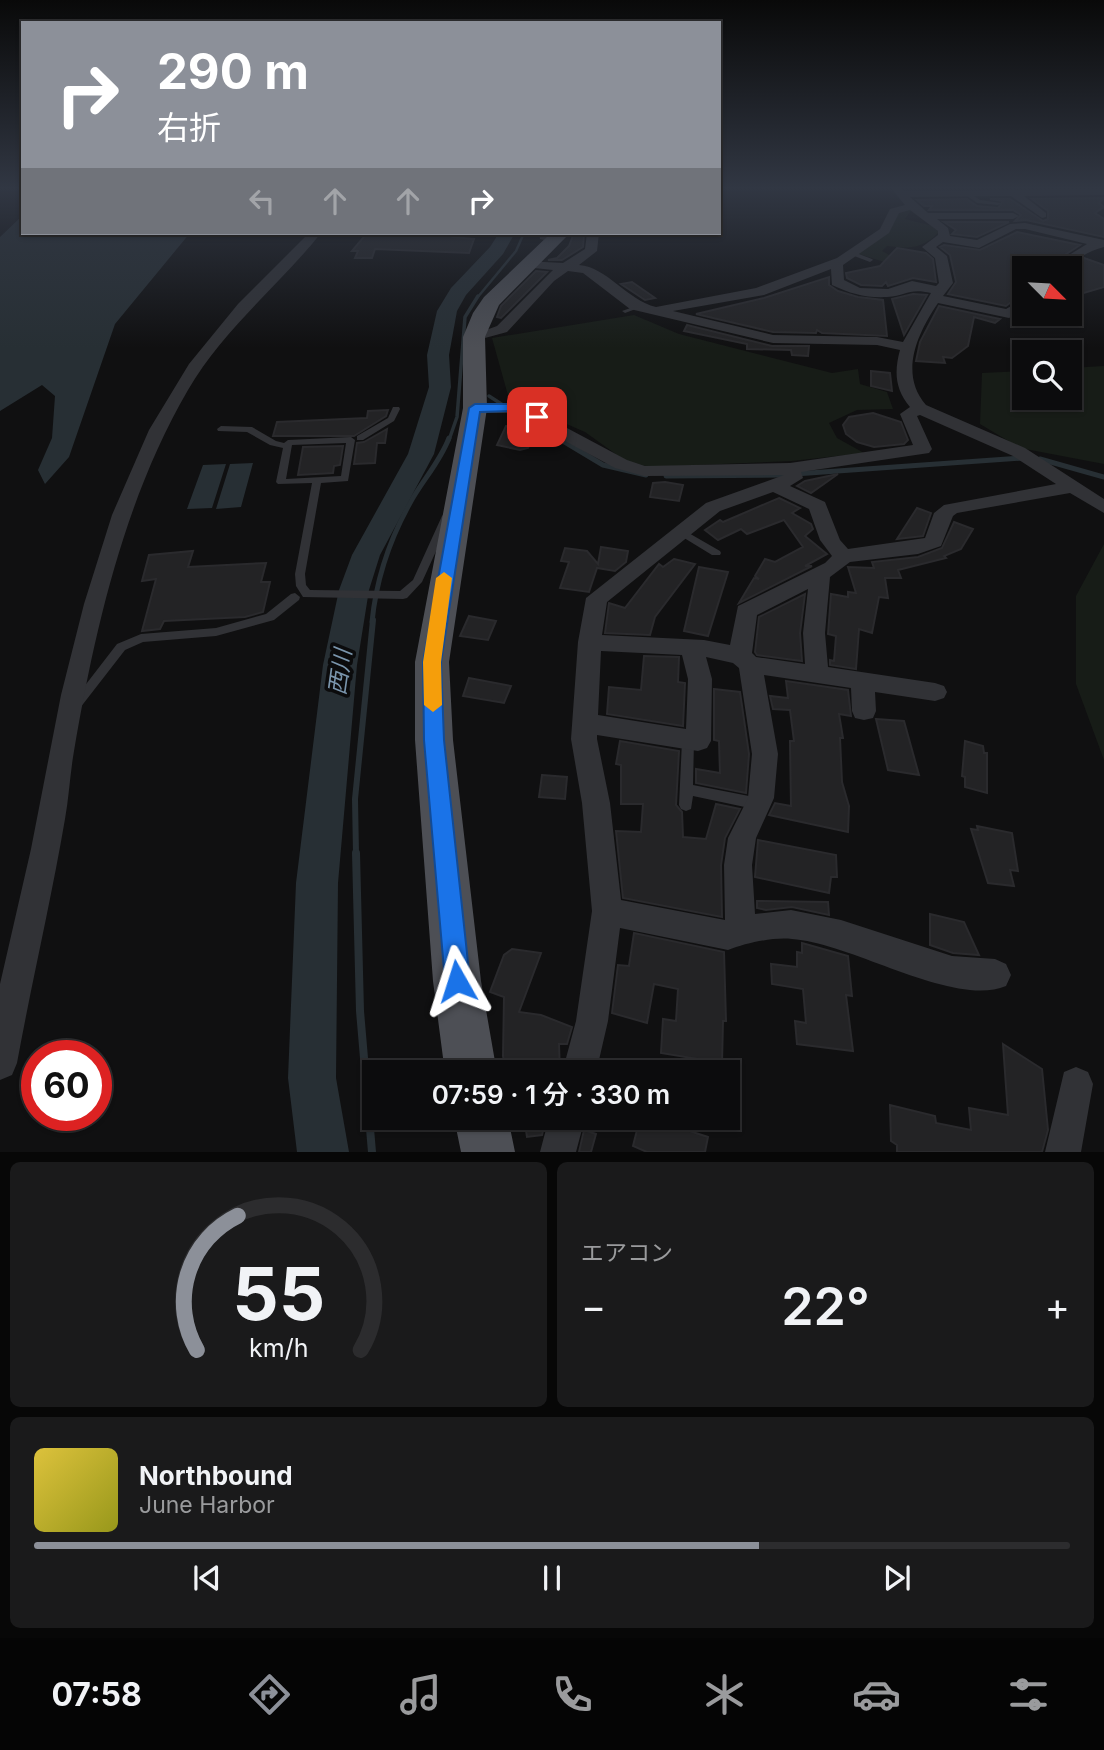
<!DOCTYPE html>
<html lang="ja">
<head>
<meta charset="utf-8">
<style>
  body { margin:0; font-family:Inter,"Noto Sans JP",sans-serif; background:#1a1a1b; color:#f1f3f6; height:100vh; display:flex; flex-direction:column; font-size:26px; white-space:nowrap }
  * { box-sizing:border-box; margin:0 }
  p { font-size:23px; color:#9a9b9d }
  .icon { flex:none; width:38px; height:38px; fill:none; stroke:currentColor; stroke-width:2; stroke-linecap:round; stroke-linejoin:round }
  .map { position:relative; height:1152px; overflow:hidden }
  .details { display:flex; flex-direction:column; gap:10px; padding:10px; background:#070707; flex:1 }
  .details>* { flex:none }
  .hud { position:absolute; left:21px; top:21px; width:700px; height:214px; border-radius:0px; box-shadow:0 2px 5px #0004,0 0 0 2px #2c2c2e; background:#8c9099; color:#fff; overflow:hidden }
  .needle { width:46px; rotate:114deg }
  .tools { position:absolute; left:1012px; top:256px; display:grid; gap:14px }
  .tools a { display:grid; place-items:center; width:70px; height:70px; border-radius:0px; background:#0c0c0d; box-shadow:0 2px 5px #0004,0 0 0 2px #2c2c2e; font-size:35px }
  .speed { position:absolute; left:21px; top:1040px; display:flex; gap:14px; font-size:35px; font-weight:700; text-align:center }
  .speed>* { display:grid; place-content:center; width:91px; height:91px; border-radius:50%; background:#0c0c0d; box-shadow:0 2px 5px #0004,0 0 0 2px #2c2c2e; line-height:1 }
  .speed .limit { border:10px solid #d22; background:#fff; color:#111 }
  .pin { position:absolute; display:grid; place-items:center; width:60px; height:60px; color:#fff; margin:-30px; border-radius:14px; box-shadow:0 4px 10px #0006 }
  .me { position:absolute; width:77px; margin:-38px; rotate:354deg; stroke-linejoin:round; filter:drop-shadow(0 0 5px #0008) }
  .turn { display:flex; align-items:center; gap:24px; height:147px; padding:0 21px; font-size:32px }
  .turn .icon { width:91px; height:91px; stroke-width:2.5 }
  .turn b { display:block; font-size:49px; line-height:60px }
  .lanes { display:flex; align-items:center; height:66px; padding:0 21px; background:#0003; justify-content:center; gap:35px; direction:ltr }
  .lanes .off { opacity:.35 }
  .big { font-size:52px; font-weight:600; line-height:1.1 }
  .details .card { flex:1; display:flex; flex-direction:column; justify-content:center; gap:10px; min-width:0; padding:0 24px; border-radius:10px; background:#1a1a1b }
  .details .dial { align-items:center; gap:0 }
  .dial svg { height:182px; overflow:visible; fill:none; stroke:#2c2c2e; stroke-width:7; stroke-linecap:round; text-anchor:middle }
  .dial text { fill:#f1f3f6; stroke:none }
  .song { display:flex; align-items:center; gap:21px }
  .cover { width:84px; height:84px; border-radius:10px; background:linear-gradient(135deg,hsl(50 70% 55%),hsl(60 70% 35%)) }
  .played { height:7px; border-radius:4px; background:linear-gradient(90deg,#8c9099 70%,#2c2c2e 70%) }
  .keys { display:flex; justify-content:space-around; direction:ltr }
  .heat { display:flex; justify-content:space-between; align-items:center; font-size:38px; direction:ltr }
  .details .tiles { flex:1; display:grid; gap:10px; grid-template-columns:1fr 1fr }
  .card:last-child { grid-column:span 2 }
  .trip { position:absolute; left:362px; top:1060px; width:378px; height:70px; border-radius:0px; background:#0c0c0d; box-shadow:0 2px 5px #0004,0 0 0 2px #2c2c2e; font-weight:600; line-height:70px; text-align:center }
  .menu { display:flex; height:112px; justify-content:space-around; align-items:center; background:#050505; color:#9a9b9d }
  .menu .icon { width:49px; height:49px }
  .menu .active { color:#8c9099 }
  .menu b { font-size:32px; color:#f1f3f6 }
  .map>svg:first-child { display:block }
  .green { fill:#171c17 }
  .water { fill:#272f34 }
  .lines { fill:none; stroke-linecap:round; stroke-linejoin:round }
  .stream-far4 { stroke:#272f34; stroke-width:2.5 }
  .stream-far3 { stroke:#272f34; stroke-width:3.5 }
  .stream-far2 { stroke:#272f34; stroke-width:5 }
  .stream-far1 { stroke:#272f34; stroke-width:6 }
  .stream { stroke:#272f34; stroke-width:8 }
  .river { fill:#272f34; fill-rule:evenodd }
  .building { fill:#232325; stroke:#2a2a2d; stroke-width:2 }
  .service { fill:#313236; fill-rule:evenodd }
  .minor { fill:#313236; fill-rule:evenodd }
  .primary { fill:#4d4f55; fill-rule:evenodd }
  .route { fill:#1a73e8; stroke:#114b97; stroke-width:2 }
  .slow { fill:#f59e0b }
  .labels { text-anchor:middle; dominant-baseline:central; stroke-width:7; stroke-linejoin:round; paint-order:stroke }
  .water-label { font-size:23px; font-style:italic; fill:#7a95ac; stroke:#0b0b0c }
</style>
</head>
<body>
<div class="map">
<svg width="1104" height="1152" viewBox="0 0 1104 1152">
  <rect width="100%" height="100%" fill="#101011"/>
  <path class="green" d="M912,209l-7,10 28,7 6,6c-17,17 -29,17 -52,14l-5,5 9,5 -7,6 -28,-9 44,-43z
    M634,315l45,19 153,39 26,-4 2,15 27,8 6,17 -36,1 -28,13 8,15 27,15 -72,8 -143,6 -25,-7 -39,-28 -76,-33 -17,-61z
    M1104,366v98l-84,-16 -40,-24 2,-51 42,-2v26h45v-29z
    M1104,544v216l-28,-76v-88z"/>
  <path class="water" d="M23,215v18h167l-75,91 -46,133 -24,27 -7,-14 14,-32 3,-42 -13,-11 -42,26v-174z
    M253,463l-12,44 -25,2 14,-45z
    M226,464l-14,44 -25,1 16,-44z"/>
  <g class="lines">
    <path class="stream-far4" d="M477,298l39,-47 8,-18"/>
    <path class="stream-far3" d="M489,396l17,11
      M539,426l22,14
      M449,440l8,-23 8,-100 13,-21"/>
    <path class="stream-far2" d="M558,438l45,27 43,10
      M1040,459l64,18
      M795,474l228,-16
      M666,476l116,-1
      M372,622c4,-41 18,-83 38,-119 12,-22 30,-41 39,-65"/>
    <path class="stream-far1" d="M356,854l-1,-55 18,-179"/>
    <path class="stream" d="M356,853l4,158 12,141"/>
    <path class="river" d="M499,233h16l-12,21 -37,41 -9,16 -8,44 2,32 -17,67 -54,101 -11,35 -12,75 -19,218 -2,195 13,74h-52l-9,-74 8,-195 27,-218 16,-75 13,-35 56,-101 21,-67 -2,-32 10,-44 14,-23 39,-41z"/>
  </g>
  <path class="building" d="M1104,198l-5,5 5,4 -9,6 9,6v18l-78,-17 -11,1 6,-6 -8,-5h-84l3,-4h-8l-7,-6 50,-1 10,7 21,2 5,-7 -13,-2h20l33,22 5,-2v-8l-16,-12z
    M944,222h65l-32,15 -25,-3 4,-4z
    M1017,232l63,13 -35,23 -21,-2v26l-18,14 -58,-12 8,-12 -6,-27 -10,-8 4,-2 36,5z
    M367,233h87l-2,4 22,2 -5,14 -94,-4 -3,9h-17l3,-7h-6z
    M574,233l10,1 -1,13 -21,13h-14l9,-2 12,-12z
    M897,248l29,5 7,6 3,23 -23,-4 -25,8 -2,-4 -4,4 -21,-1 -14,-7 -1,-5 34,-7z
    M1084,258l20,7v22l-24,7 -11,21v-47h-5z
    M536,271l11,1 -46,46 -4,-1 4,-11z
    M829,277v8l9,6 20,6 25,3 4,36 -65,-3 -5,-3 -1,3 -43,-1 -77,-18 68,-16z
    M632,282l23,16 -10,2 -24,-16z
    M913,294l14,1 -23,40 -12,-36z
    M939,306l61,13 -5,4 -21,-6 -6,29 -16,12 -9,-1 2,6 -29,-2 4,-19z
    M687,325l85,21h37l-1,10 -16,-1 -1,-5 -44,-1v-5l-63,-13z
    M871,371l19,2 2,18 -21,-5z
    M388,410l-2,6 -32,20h-81l4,-14 90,-4 1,-7z
    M873,413l28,9 7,18 -4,4 -30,3 -17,-5 -11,-8 -3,-9 6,-8z
    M506,426l31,3 -9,19 -8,2 -23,-5z
    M387,429l-2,14h-8l-2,20 -21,1 3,-21 7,-1z
    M343,446l-3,19 -6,1 -1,7 -35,2 5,-28z
    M838,474l-27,19 -14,-7 8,-5z
    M665,482l18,3 -4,16 -29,-4 3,-14z
    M779,498l21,10 -8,5 19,11 2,5 -8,7 22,18 -22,12h7l-73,37 15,-25 5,1 -4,-3 10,-17 10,3 28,-15 -19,-27 -37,14 -6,-5 -23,11 -13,-10 15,-10 3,2z
    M917,508l14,5 -8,23 -26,3z
    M954,522l19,7 -12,20 -17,7 2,2 -48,12 3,8h-16l3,20 -9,-1 -7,36 -13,-4 -3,40 -26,-4v-5l4,1 2,-25 -8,-2 3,-40 17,3v-5l8,1 -8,-26 26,1 -2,-6 46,-5 24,-9z
    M601,547l27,4 -2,11 -11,9 -18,-3 -8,24 -29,-4 9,-26 -8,-1 4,-13 22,3 11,13z
    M193,551l-5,16 78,-4 -5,19h9l-7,30 -18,5 -81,4 -4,8 -18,2 14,-52 -14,2 7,-26z
    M674,559l21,5 -40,53 -5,18 -45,-2 4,-30 16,5 34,-44 4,3z
    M699,567l29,5 -20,64 -24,-5z
    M805,594l-5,39 2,28 -45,-6 -2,-3 4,-35z
    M469,616l27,5 -8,19 -28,-4z
    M644,656l35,1 -1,25 7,1 -2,43 -76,-12 2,-27 32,3z
    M469,678l42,8 -7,17 -41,-7z
    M786,681l62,9 3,26 -12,-2 4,24h-3l2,44 7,24 -1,26 -79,-17 6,-12 16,3 -1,-65h4l-4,-31 -17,-1 -3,-13 18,2z
    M714,689l26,3 9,62 -3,39 -50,-10v-14l24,4 -1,-32 -5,-1z
    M876,719l28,2 15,54 -31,-5z
    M620,741l59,10 -3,54 6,7 1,25 23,2 10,-35 24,5 -15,29 -4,27 1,52 -99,-19 -7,-67 25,1 2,-28h-22v-39l-5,-1z
    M965,741l18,5 1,7h3v40l-22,-6v-10l-3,-1z
    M542,775l25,2 -2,22 -26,-2z
    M977,826l35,7 6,38 -8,-1 4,16 -26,-3 -17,-54 7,1z
    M758,840l78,15 1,22h-6l-2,16 -74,-16z
    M757,901l71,1 1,13 -37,-8 -26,3 -9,-2z
    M930,914l34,8 15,33 -26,-2 -23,-8z
    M634,933l90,19 2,69h-3l-1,42 -61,-10 2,-34 13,2 2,-32 -24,-5 -7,39 -35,-10 6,-48 11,1z
    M802,943l46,13 4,40 -6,-1 7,56 -56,-7 -2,-23 11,2 -3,-34 -31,-5 -1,-20 26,3v-15l5,1z
    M512,949l29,4 -22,59 22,3 31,12 -5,17h-8l1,29h-54l-3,-17 1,-59 -14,-5 14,-37z
    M1003,1044l39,25 6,61 -6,22h-145v-7l-6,-4 -1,-36 45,11 1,7 35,7 -2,-22 39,7z
    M524,1118h22l-4,17 -15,2z
    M650,1118l58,19 -3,15h-58l-14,-6 5,-20 9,3z
    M584,1130l12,4 -5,18h-12z"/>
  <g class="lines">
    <path class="service" d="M968,192l12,8 21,3 -3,2 -21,-2 -11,-8z
      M851,251l21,8 1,1 -3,2 -21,-8 -1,-1z
      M636,306l5,1 -16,6 -3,-2z
      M393,407h6l1,2 -6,12 -31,19h-6v-4l31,-18z
      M221,426l31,1 24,14 8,2 4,-3 63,-3 4,3 -7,41 -27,2 -16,91 1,11 4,5 90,1 13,-11 29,-64 2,-2h6l2,2 -30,66 -15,16 -4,1 -100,-2 -7,-11 -1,-12 17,-91 -34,1 -2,-2 7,-34 -13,-3 -23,-13 -29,-1 -1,-2zM346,443l-5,33 -55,3 6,-34z
      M680,528l40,23 1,2 -1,2h-8l-36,-22 -1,-2 1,-2z
      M295,593l5,4 -1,3 -25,20 -58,16 -73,6 -18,8 -45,58 -4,2 -4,-2 -2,-3 47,-61 24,-10 75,-6 50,-14 25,-20z
      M688,736l4,1 2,4 -1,44 66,13 5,2 2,4 -2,4 -5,2 -66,-14 -2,13 -5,2 -5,-2 -2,-4 3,-64 2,-4z"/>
    <path class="minor" d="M890,187h10l4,4 200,-2v6l-80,1 22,17v4l-4,1 -31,-22 -101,1 18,16h85l6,3 -6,3h-76l11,9 2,8 27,4 33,-16 15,-1 79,17v7c-21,5 -35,21 -56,21l39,-24 -62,-15h-9l-37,19 -36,-6 -7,5 11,9 6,27 -10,13 63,13 18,-10v11l-15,8 -71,-15c-21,31 -39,71 -12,102l99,43 79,51v14l-34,-20 -113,20 -4,3 -12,30 -23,8 -68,8 -20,15 -5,56 3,34 107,16 9,3 3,6 -3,6 -9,3 -60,-9 1,19 -3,7 -9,2 -9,-2 -3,-7 -1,-23 -87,-13 14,79 -4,44 -18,40 -4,27 3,49 36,-4 50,10 111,36 43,3 11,5 5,11 -5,11c-52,22 -154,-43 -214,-47 -20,-2 -46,4 -64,11l-108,-22 -12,93 -12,52h-34l14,-52 16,-110 -10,-108 -11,-64 7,-97 8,-44 120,-95 78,-28 -140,1 -29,-8 -102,-55h-38l-8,-5 8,-5 47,1 105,56 18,6 145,-3 123,-18 -13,-31 10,-7c-15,-18 -16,-35 -10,-57l-23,-5 -104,-2 -143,-34 -47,-36 -15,-2 -14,10 -47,51 -33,9 -7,-4 30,-11 56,-56 -28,-3v-6l38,2 22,-14 2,-16h12l-2,18 -18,14c28,2 48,35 77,42l100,-19 81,-30 43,-29 10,-20 15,-4zM910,210l28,21v4l-16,12 13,11 4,25 -3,3 -24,-5 -24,8 -28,-1 -16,-8 -1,-15 46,-32 10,-20zM831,269l1,16c19,9 34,13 55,12 20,-1 21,-9 44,-4l-28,49 -26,-5 -104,-2 -100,-24 91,-16zM920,415l93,41 43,28 -112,21 -10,8 -9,25 -77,11 -8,-9 -15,-38 -35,-16 13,-8 -2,-6 128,-19 3,-4 -15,-33zM773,492l36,17 11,31 12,16 -7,7 -87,43 -8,39 -26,-5 -102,-5 5,-33 113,-91zM808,589l-5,44 2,31 -49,-7 -4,-4 5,-38zM601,651l81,4 6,24 -2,50 -88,-14zM706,657l27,6 6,5 13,86 -4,44 -20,40 -4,27 1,55 -104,-20 -11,-97 -13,-64v-4l101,16 9,-3 4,-7 1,-62z
      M309,233h12c-43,54 -98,96 -133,157 -63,108 -93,238 -114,361 -4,23 -5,46 -9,68 -14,82 -33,162 -48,244l-5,12 -12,5v-96l31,-135 30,-154 23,-91 28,-89 37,-85 40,-66 49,-60z
      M539,233h12l-7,7 -4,-1z
      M1076,1067l12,5 5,12 -12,68h-36l19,-80z
      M549,1118h36l-9,34h-36z"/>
    <path class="primary" d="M551,233h19l-71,72 -14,32 2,71 -38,254 4,78 28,241 16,92h-52l-12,-92 -18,-241v-78l48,-254v-71l10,-24 11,-16z
      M454,1118h54l7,34h-54z"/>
  </g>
  <linearGradient id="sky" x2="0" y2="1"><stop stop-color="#090909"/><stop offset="0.54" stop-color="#313743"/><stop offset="1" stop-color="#313743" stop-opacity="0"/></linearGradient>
  <rect width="1104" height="348" fill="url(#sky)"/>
  <path class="route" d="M516,404l28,13 -7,4 -23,-10 -34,1 -39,250 3,78 26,241 -4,9 -9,3 -8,-3 -4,-9 -21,-241 -1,-78 46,-254 6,-4z"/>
  <path class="slow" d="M444,572l8,6 -11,84 1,43 -9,7 -9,-7 -1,-43 13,-84z"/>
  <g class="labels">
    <g class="water-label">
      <text transform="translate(340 672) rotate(-82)">西川</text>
    </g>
  </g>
</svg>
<div class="tools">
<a><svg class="needle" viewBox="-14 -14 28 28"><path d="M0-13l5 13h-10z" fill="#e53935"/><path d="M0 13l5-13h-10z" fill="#9a9b9d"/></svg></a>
<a><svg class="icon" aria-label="search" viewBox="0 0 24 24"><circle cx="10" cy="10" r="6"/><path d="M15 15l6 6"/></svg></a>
</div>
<div class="speed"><div class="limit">60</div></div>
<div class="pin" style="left:537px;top:417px;background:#d93025"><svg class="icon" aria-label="arrive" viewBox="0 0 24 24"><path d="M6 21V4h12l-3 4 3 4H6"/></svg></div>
<svg class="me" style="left:457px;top:981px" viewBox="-20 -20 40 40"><path d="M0-17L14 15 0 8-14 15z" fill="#1a73e8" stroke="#fff" stroke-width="4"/></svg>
<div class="trip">07:59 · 1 分 · 330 m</div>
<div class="hud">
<div class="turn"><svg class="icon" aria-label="right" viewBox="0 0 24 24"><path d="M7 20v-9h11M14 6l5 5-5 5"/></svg><div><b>290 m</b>右折</div></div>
<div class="lanes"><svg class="icon off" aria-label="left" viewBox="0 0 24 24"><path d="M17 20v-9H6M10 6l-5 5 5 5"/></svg><svg class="icon off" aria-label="ahead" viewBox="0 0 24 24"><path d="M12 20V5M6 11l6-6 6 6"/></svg><svg class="icon off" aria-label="ahead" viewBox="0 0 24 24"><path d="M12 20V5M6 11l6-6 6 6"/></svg><svg class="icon" aria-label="right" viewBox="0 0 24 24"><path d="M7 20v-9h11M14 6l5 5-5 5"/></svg></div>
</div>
</div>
<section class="details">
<div class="tiles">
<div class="card dial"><svg viewBox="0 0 100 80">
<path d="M14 69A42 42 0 1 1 86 69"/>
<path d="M14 69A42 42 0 0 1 32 10" stroke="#8c9099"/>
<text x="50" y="56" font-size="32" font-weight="700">55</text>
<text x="50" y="72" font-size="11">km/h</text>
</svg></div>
<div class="card"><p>エアコン</p>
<div class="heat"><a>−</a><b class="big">22°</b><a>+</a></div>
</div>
<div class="card">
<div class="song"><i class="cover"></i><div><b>Northbound</b><p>June Harbor</p></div></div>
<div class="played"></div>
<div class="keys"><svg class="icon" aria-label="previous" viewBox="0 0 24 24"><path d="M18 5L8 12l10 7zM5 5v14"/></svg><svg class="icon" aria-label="pause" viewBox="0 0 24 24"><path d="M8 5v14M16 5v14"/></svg><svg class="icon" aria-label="next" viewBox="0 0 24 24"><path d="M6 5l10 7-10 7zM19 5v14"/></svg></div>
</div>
</div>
</section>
<nav class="menu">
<b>07:58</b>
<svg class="icon active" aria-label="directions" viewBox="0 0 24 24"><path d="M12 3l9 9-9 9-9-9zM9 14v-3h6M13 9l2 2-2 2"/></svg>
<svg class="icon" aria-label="music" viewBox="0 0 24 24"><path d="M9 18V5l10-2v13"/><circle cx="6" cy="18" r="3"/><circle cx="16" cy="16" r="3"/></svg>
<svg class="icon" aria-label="phone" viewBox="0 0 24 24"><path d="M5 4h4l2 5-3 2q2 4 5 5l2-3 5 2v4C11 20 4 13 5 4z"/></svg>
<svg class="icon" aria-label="climate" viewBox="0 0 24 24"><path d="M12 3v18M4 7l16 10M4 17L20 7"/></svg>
<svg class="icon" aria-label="car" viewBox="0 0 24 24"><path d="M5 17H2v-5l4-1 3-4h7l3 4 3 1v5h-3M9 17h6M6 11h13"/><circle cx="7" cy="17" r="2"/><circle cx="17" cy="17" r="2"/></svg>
<svg class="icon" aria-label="filters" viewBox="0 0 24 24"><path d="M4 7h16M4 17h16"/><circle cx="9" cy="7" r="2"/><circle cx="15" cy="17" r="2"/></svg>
</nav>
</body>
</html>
